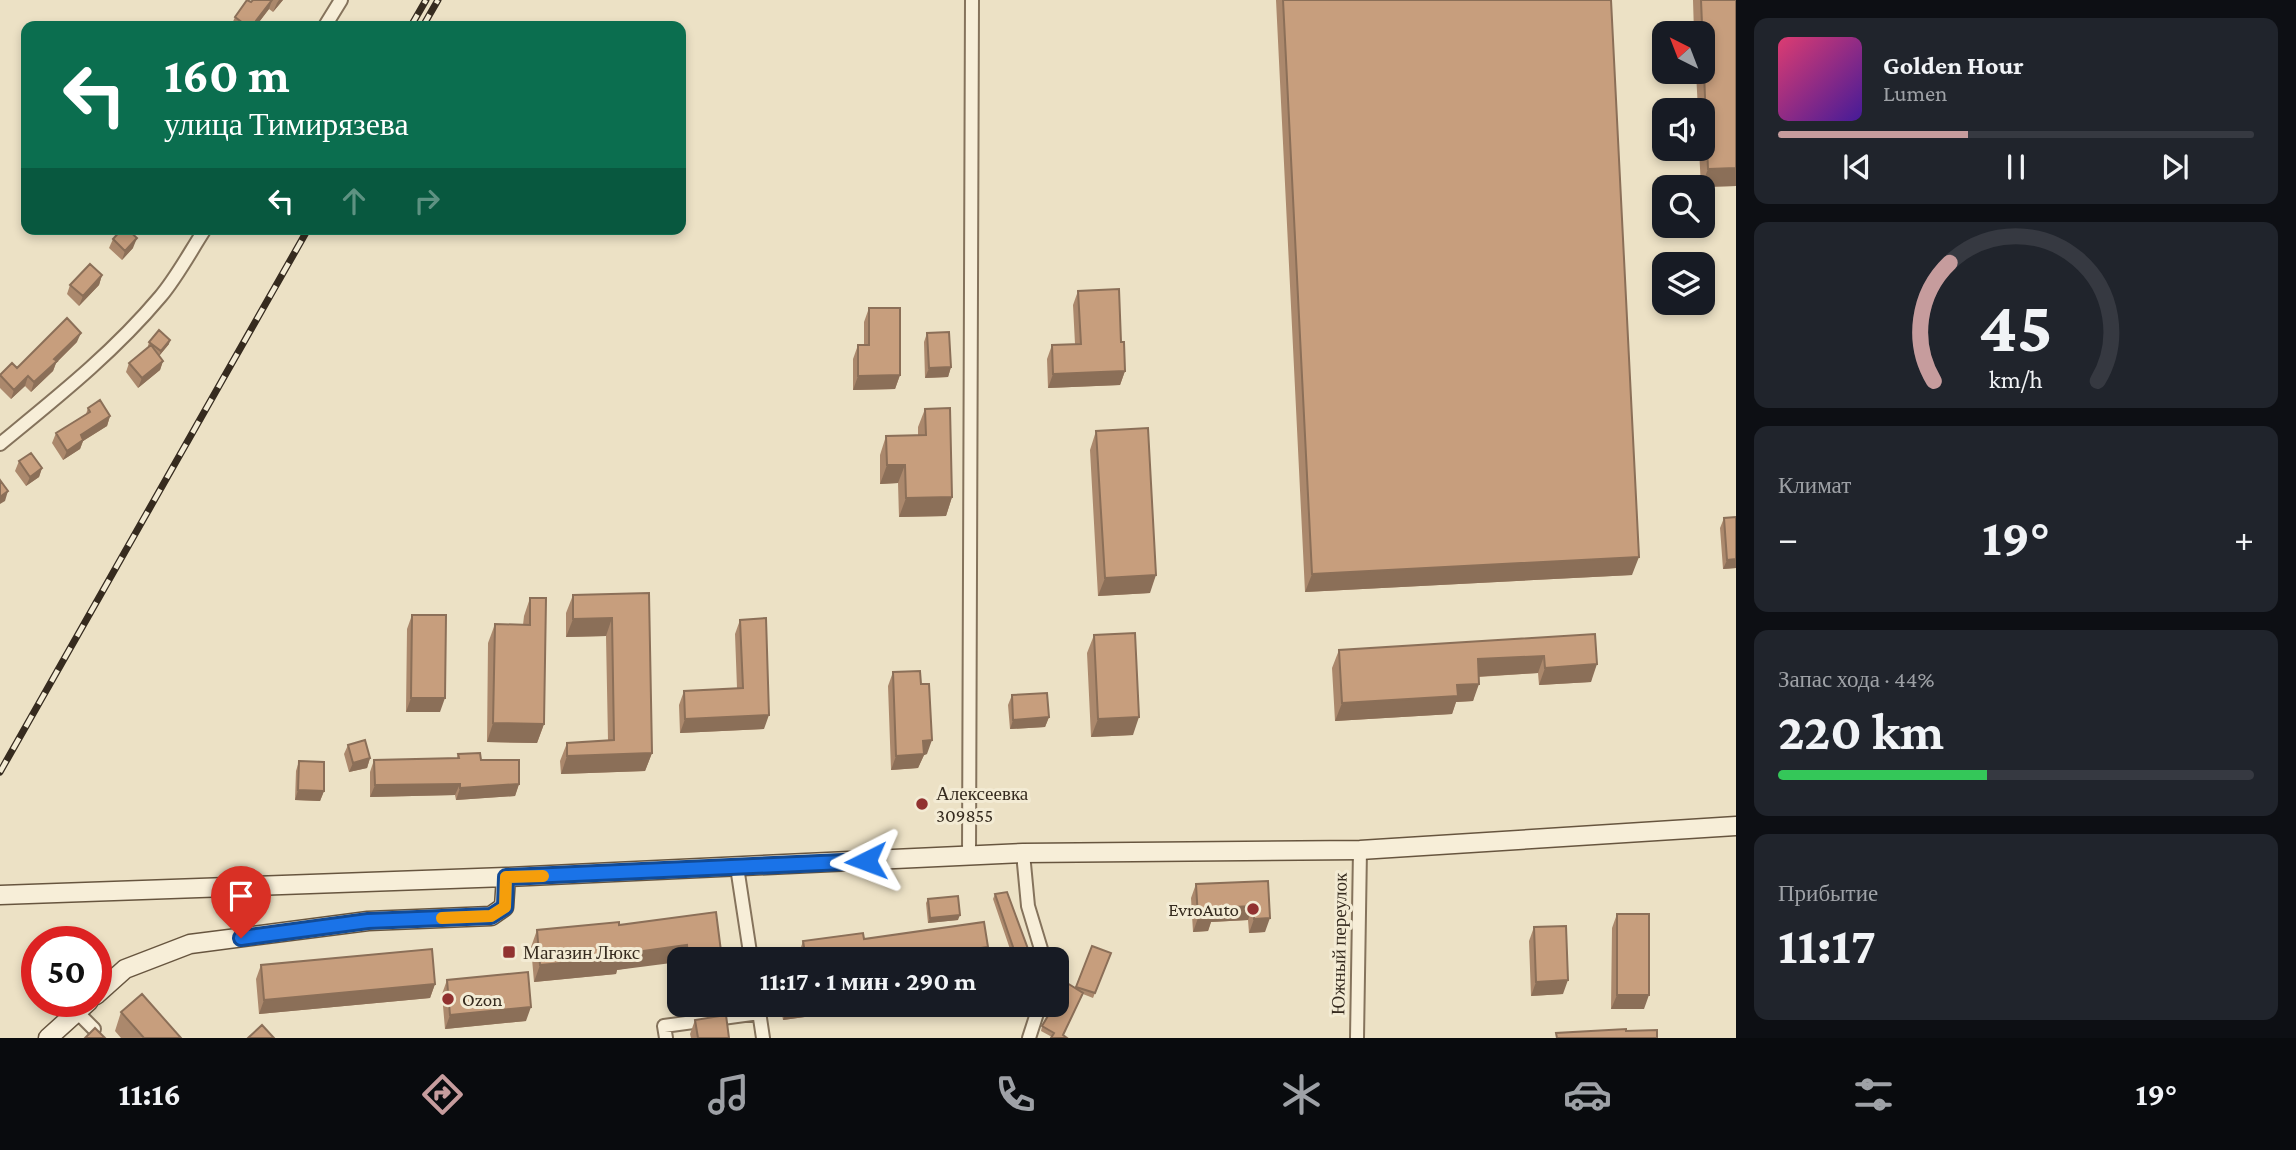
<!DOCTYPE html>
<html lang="ru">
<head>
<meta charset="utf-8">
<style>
  body { margin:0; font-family:"Crimson Pro",serif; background:#20242c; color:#f1f3f6; height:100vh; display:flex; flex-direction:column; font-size:26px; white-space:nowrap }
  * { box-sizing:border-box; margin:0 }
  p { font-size:23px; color:#9ea1a6 }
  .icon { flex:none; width:38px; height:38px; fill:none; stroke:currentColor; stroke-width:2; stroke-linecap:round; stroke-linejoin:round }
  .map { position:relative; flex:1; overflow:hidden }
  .panel { display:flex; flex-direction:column; gap:18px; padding:18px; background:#0d0f14; width:560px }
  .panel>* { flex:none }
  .top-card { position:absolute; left:21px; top:21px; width:665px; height:214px; border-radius:14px; box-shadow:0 4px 10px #0003; background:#0b6e4f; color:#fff; overflow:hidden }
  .needle { width:46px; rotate:318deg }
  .fabs { position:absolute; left:1652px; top:21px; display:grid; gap:14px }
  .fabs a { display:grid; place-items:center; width:63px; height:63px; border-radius:14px; background:#171b24; box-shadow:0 4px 10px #0003; font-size:35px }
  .speed { position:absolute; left:21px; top:926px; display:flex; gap:14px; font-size:35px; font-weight:700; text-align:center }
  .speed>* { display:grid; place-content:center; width:91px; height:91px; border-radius:50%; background:#171b24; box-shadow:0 4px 10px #0003; line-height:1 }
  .speed .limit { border:10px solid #d22; background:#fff; color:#111 }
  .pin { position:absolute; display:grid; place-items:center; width:60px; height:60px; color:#fff; margin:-72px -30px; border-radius:50% 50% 50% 0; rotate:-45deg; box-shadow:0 0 7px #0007 }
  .pin .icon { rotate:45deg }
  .me { position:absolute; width:77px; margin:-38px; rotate:267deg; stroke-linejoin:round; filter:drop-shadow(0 0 5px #0008) }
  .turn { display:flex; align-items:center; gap:24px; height:147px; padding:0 28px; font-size:32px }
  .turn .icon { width:91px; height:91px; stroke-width:2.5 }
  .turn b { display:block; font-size:49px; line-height:60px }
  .lanes { display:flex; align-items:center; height:66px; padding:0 28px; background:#0003; justify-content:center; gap:35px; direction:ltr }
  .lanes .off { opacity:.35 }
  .big { font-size:52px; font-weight:700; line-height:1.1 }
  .panel .card { flex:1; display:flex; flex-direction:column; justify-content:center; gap:10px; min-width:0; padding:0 24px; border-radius:14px; background:#20242c }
  .panel .dial { align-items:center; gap:0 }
  .dial svg { height:182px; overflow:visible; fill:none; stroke:#363941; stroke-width:7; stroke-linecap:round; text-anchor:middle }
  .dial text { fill:#f1f3f6; stroke:none }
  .song { display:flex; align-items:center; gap:21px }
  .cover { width:84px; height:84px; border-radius:10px; background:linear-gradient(135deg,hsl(340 70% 55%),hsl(260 70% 35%)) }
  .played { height:7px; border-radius:4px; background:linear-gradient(90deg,#c69c9d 40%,#363941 40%) }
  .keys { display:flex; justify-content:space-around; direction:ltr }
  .heat { display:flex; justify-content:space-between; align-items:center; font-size:38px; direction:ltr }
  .charge { height:10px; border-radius:5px; background:linear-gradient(90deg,#34c759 44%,#363941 0) }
  .trip { position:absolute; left:667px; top:947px; width:402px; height:70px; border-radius:14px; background:#171b24; box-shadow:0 4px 10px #0003; font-weight:700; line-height:70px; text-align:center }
  .menu { display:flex; height:112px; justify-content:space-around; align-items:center; background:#090b0e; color:#9ea1a6 }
  .menu .icon { width:49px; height:49px }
  .menu .current { color:#c69c9d }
  .menu b { font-size:32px; color:#f1f3f6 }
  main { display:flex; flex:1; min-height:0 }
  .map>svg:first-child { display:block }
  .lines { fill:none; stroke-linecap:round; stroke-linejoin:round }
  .street-casing { stroke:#85735c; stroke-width:16 }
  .secondary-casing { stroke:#67553f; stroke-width:21 }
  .street { stroke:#f7eed8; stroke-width:12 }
  .secondary { stroke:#f7eed8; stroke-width:18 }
  .rail-casing { stroke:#362b1f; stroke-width:7 }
  .rail { stroke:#f3ebd4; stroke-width:4.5; stroke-dasharray:13; stroke-linecap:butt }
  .wall { fill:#ab886c }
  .shaded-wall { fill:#8b6f58 }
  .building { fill:#c79e7d; stroke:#8b6f58; stroke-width:2 }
  .route-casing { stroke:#114b97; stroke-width:18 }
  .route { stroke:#1a73e8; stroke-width:12 }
  .slow { stroke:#f59e0b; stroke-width:12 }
  .poi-dot { fill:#913230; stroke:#f3ebd4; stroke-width:2.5 }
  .labels { text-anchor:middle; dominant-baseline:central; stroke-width:6; stroke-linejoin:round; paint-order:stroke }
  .poi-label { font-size:19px; fill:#362b1f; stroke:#f3ebd4; text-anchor:start }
  .street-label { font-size:19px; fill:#362b1f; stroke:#f3ebd4 }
</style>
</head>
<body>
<main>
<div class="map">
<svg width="1736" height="1038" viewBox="0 0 1736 1038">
  <rect width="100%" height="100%" fill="#ece1c5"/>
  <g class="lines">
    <defs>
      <path id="street" d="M325,26l16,-26
        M0,444c56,-46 113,-91 160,-147 17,-20 30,-45 45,-68
        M1023,853l5,53 16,53
        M969,856l3,-856
        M737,867l14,92
        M758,1005l5,33
        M77,1012l17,17
        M666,1038l-2,-12 95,-13
        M1029,1038l11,-34
        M1357,1038l3,-188"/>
      <path id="secondary" d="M0,895l506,-18 517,-24 337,-3 376,-24
        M96,995l29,-26 65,-25 178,-23 123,-5 13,-9 2,-30
        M48,1038l41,-37"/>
    </defs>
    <use href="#street" class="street-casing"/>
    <use href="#secondary" class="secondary-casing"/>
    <use href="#street" class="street"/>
    <use href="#secondary" class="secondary"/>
    <defs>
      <path id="rail" d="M411,26l15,-26
        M423,26l15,-26
        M0,772l308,-543"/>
    </defs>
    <use href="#rail" class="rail-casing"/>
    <use href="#rail" class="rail"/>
  </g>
  <path class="wall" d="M253,0h30l-10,12 -4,-3 -13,17h-25l4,-9z
    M1276,0h335l21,575 -327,17z
    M1693,0h43v186l-35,1 -2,-38h4v-39h-5l-2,-38h7v-39h-9z
    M113,239l20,9 -11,12 -13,-12z
    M102,275l-3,10 -20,21 -12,-12 3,-9z
    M1078,291l43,51 4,29 -5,14 -72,3 -1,-29 5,-14 23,-1 -2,-39z
    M869,308l31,67 -5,14 -42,1v-31l5,-14h6v-23z
    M927,333l24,34 -3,10 -23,1 -1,-36z
    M77,342l-21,21 -3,8 -22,21 -6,-6 -14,13 -11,-11v-13z
    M149,342l20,2 -10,12 4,5 -3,9 -22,18 -12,-16 3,-9 20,-16 -1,-1z
    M88,408l22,8 -3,10 -24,15 -3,8 -17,11 -11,-17 4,-10 30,-19z
    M925,409l27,88 -6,19 -47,1 -1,-34 -18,1v-29l6,-19h32v-9z
    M1096,431l54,162 -52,3 -8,-146z
    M19,461l23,7 -3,9 -13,9 -11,-15z
    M1736,517v51l-13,1 -3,-41 4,-10z
    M649,593l3,160 -7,18 -84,3 -1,-13 7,-18 41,-3 -2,-104 -40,1v-24l7,-18z
    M530,598l14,126 -7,19 -50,-1 1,-99 7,-19 28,1 1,-9z
    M412,615l28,97h-34l1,-83z
    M740,620l24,109 -84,4 -1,-28 5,-14 53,-3 -2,-54z
    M1595,634l-4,48 -52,3 -1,-12 -59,4 -6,24 -17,1 -4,12 -117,7 -3,-53 7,-18z
    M1094,635l39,100 -42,2 -4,-84z
    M893,672l28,12 6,70 -3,1 -6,13 -27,2 -3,-84z
    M1012,695l37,22 -4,10 -35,2 -2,-24z
    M348,745l22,13 -3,10 -18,4 -5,-18z
    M458,754l23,6 38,24 -4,12 -59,4 -1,-5 -85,2v-25l4,-12 83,-2z
    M299,761l25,30 -4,10 -25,-1 1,-29z
    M1268,881l-3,51 -16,1 -1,-13 -37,2 -3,9 -15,1 -2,-34 5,-14z
    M995,894l33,65h-16v-4l-19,-56z
    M928,899l30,21 -30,3 -2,-20z
    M716,912l6,47h-43l-62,11 -1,4 -82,8 -3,-35 6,-17 82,-5z
    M1617,914l27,95h-33l1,-81z
    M1534,927l29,67 -32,2 -2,-55z
    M864,939l119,20h-186l6,-18z
    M1092,946l19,7 -18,45 -10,-4 -20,41 -11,2 -11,-6 1,-5 33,-38z
    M261,965l174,19 -5,14 -171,16 -3,-35z
    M447,980l79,41 -81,8 -3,-35z
    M780,1004h104v2l-101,14z
    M121,1012l60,26h-60l-6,-7z
    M695,1020l34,18h-38l-1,-4z"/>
  <path class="shaded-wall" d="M272,0l-3,9 -13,17h-4z
    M279,0h4l-10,12 4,-9z
    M1736,168v18l-35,1 7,-18z
    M137,238l-4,10 -11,12 3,-9z
    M102,275l-3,10 -20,21 4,-10z
    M81,333l-4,9 -21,21 -3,8 -22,21 3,-10 20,-23z
    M170,340l-1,4 -10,12 2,-5z
    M163,361l-3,9 -22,18 4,-10z
    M951,367l-3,10 -23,1 4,-10z
    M1125,371l-5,14 -72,3 5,-14z
    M900,375l-5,14 -42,1 5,-14z
    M28,376l-3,10 -14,13 3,-9z
    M110,416l-3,10 -24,15 -3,8 -17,11 4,-9 14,-16z
    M887,465h18l-7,18 -18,1z
    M42,468l-3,9 -13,9 4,-9z
    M8,491l-3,10 -5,3v-7z
    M952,497l-6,19 -47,1 7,-19z
    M1639,557l-7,18 -327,17 7,-18z
    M1736,559v9l-13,1 4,-9z
    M1156,575l-6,18 -52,3 7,-18z
    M612,618l-6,18 -40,1 7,-18z
    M1544,656l-6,17 -67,4 7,-18z
    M1597,664l-6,18 -52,3 6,-17z
    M1479,684l-6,17 -17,1 -4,12 -117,7 7,-18 115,-18z
    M411,698h34l-5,14h-34z
    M769,715l-5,14 -84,4 5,-14z
    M1049,717l-4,10 -35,2 3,-9z
    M1139,717l-6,18 -42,2 7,-18z
    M493,723l51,1 -7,19 -50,-1z
    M932,740l-5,14 -3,1 -6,13 -27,2 5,-14 27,-15z
    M652,753l-7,18 -84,3 6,-18z
    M370,758l-3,10 -18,4 4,-9z
    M460,784l-5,11 -85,2 5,-12z
    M519,784l-4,12 -59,4 4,-12z
    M298,790l26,1 -4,10 -25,-1z
    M1253,906l-5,14 -37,2 -3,9 -15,1 5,-14 14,-10z
    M960,915l-2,5 -30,3 2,-5z
    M1270,918l-5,14 -16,1 5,-14z
    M687,945l-5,14h-3v3l-62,8 -1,4 -82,8 6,-17z
    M988,947l-5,12h-80z
    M1568,980l-5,14 -32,2 5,-14z
    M435,984l-5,14 -171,16 5,-14z
    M1617,995h32l-5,14h-33z
    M688,1004h32l-34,5z
    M788,1004h96v2l-101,14z
    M531,1007l-5,14 -81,8 5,-14z"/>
  <path class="building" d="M247,0l4,2 2,-2h19l-20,26h-5l-12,-9z
    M1283,0h328l28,557 -327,17z
    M1701,0h35v168l-28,1z
    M122,229h5l10,9 -12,13 -12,-12z
    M90,264l12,11 -19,21 -13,-11z
    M1119,289l2,53h3l1,29 -72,3 -1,-29 29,-1 -3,-53z
    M869,308h31v67l-42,1v-31h11z
    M67,318l14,15 -27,26 3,2 -23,21 -6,-6 -14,14 -14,-15 12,-12 5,5z
    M159,330l11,10 -9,11 -12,-9z
    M949,332l2,35 -22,1 -2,-35z
    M151,345l12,16 -21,17 -13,-15z
    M100,400l10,16 -29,19 2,5 -16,11 -11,-18 34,-21 -2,-4z
    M950,408l2,89 -46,1 -1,-33h-18l-1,-29 40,-1 -1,-26z
    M1148,428l8,147 -51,3 -9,-147z
    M31,453l11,15 -12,9 -11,-16z
    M0,480l8,11 -8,6z
    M1736,517v42l-9,1 -3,-42z
    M649,593l3,160 -85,3v-13l47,-3 -2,-122 -39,1v-24z
    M530,598h16l-2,126 -51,-1 2,-99 35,1z
    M412,615h34l-1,83h-34z
    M766,618l3,97 -84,4 -1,-28 59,-3 -3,-68z
    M1135,633l4,84 -41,2 -4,-84z
    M1595,634l2,30 -52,4 -1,-12 -66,3 1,25 -22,1 1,11 -116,7 -3,-53z
    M920,671l1,13h8l3,56 -9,1 1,13 -28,2 -3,-84z
    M1047,693l2,24 -36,3 -1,-25z
    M365,740l5,18 -17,5 -5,-18z
    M480,753l1,7h38v24l-59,4v-4l-85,1 -1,-25 85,-2 -1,-4z
    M299,761l25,1v29l-26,-1z
    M1268,881l2,37 -16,1 -1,-13 -41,2 1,9 -15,1 -2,-34z
    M1007,892l21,57v10h-14v-9l-19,-56z
    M958,896l2,19 -30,3 -2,-19z
    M716,912l6,47h-34l-1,-14 -66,9 1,3 -82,8 -3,-35 82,-8v3z
    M1617,914h32v81h-32z
    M984,922l4,25 -85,12h-97l-3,-18 60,-8 1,6z
    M1566,926l2,54 -32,2 -2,-55z
    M1092,946l19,7 -16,40 -19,-6z
    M432,949l3,35 -171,16 -3,-35z
    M528,972l3,35 -81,8 -3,-35z
    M1067,983l16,10 -20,42 4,3h-16l3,-5 -12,-7 13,-22h2v-3z
    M142,994l39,44h-37l-23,-26z
    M726,1015l3,23h-31l-3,-18z
    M262,1025l12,13h-26z
    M95,1028l10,10h-20z
    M1626,1029v2l31,-1v8h-100l-1,-5z"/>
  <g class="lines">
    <defs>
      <path id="route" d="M241,938l127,-17 123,-5 14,-9 1,-30 360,-16"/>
    </defs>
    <use href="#route" class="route-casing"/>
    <use href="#route" class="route"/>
    <path class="slow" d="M442,918l49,-2 14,-9 1,-30 37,-1"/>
  </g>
  <g class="poi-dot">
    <circle cx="922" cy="804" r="7"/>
    <circle cx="1253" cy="909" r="7"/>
    <rect x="502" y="945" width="14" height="14" rx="3.5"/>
    <circle cx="448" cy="999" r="7"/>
  </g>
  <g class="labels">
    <g class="poi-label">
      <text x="936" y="793">Алексеевка<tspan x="936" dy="22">309855</tspan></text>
      <text x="1239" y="909" text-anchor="end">EvroAuto</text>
      <text x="523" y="952">Магазин Люкс</text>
      <text x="462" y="999">Ozon</text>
    </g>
    <g class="street-label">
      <text transform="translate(1339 944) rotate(-89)">Южный переулок</text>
    </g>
  </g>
</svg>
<div class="fabs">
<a><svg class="needle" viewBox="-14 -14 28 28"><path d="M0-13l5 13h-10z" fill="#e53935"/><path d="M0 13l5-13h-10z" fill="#9ea1a6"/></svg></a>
<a><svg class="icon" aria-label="sound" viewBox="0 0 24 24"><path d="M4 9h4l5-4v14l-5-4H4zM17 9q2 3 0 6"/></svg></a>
<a><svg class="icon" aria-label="search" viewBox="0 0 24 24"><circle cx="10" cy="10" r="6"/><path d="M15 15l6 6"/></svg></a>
<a><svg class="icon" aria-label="layers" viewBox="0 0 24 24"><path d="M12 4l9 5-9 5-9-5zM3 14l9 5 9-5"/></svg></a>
</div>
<div class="speed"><div class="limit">50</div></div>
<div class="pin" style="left:241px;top:938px;background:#d93025"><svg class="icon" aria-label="arrive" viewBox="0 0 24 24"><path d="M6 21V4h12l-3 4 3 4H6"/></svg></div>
<svg class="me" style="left:866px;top:861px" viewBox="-20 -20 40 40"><path d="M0-17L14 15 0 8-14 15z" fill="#1a73e8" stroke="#fff" stroke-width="4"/></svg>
<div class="trip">11:17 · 1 мин · 290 m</div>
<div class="top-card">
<div class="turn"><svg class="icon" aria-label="left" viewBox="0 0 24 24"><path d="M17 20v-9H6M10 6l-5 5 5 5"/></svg><div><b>160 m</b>улица Тимирязева</div></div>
<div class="lanes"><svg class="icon" aria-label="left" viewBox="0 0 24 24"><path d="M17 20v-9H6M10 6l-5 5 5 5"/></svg><svg class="icon off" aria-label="ahead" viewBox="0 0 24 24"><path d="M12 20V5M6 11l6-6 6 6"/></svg><svg class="icon off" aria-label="right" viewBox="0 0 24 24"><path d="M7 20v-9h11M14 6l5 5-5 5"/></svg></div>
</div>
</div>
<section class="panel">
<div class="card">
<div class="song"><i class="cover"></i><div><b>Golden Hour</b><p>Lumen</p></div></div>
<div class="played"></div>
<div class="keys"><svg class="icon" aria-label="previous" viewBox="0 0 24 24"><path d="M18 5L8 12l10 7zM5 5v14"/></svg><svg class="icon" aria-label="pause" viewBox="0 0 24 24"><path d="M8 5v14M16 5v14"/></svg><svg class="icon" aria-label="next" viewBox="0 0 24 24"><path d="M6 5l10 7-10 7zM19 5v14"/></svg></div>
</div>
<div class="card dial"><svg viewBox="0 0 100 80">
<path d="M14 69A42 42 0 1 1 86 69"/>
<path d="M14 69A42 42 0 0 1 21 17" stroke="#c69c9d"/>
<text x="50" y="56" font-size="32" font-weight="700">45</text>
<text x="50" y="72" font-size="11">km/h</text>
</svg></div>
<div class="card"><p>Климат</p>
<div class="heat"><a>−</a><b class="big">19°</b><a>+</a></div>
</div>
<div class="card"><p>Запас хода · 44%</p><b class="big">220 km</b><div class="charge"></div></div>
<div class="card"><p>Прибытие</p><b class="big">11:17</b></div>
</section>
</main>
<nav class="menu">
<b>11:16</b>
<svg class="icon current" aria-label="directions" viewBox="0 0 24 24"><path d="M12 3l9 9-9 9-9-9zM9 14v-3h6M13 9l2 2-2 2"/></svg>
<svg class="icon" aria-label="music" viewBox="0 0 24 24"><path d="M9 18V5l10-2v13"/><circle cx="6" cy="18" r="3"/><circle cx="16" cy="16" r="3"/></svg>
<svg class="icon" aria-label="phone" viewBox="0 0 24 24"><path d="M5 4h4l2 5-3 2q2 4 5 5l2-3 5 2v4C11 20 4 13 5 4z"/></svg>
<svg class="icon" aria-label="climate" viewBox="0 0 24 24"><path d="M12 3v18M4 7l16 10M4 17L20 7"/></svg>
<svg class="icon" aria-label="car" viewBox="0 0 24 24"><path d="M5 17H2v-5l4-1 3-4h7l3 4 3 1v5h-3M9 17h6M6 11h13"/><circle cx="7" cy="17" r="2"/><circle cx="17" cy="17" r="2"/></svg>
<svg class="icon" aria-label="filters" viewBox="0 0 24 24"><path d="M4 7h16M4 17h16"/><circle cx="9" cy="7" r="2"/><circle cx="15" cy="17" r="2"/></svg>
<b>19°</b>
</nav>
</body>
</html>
